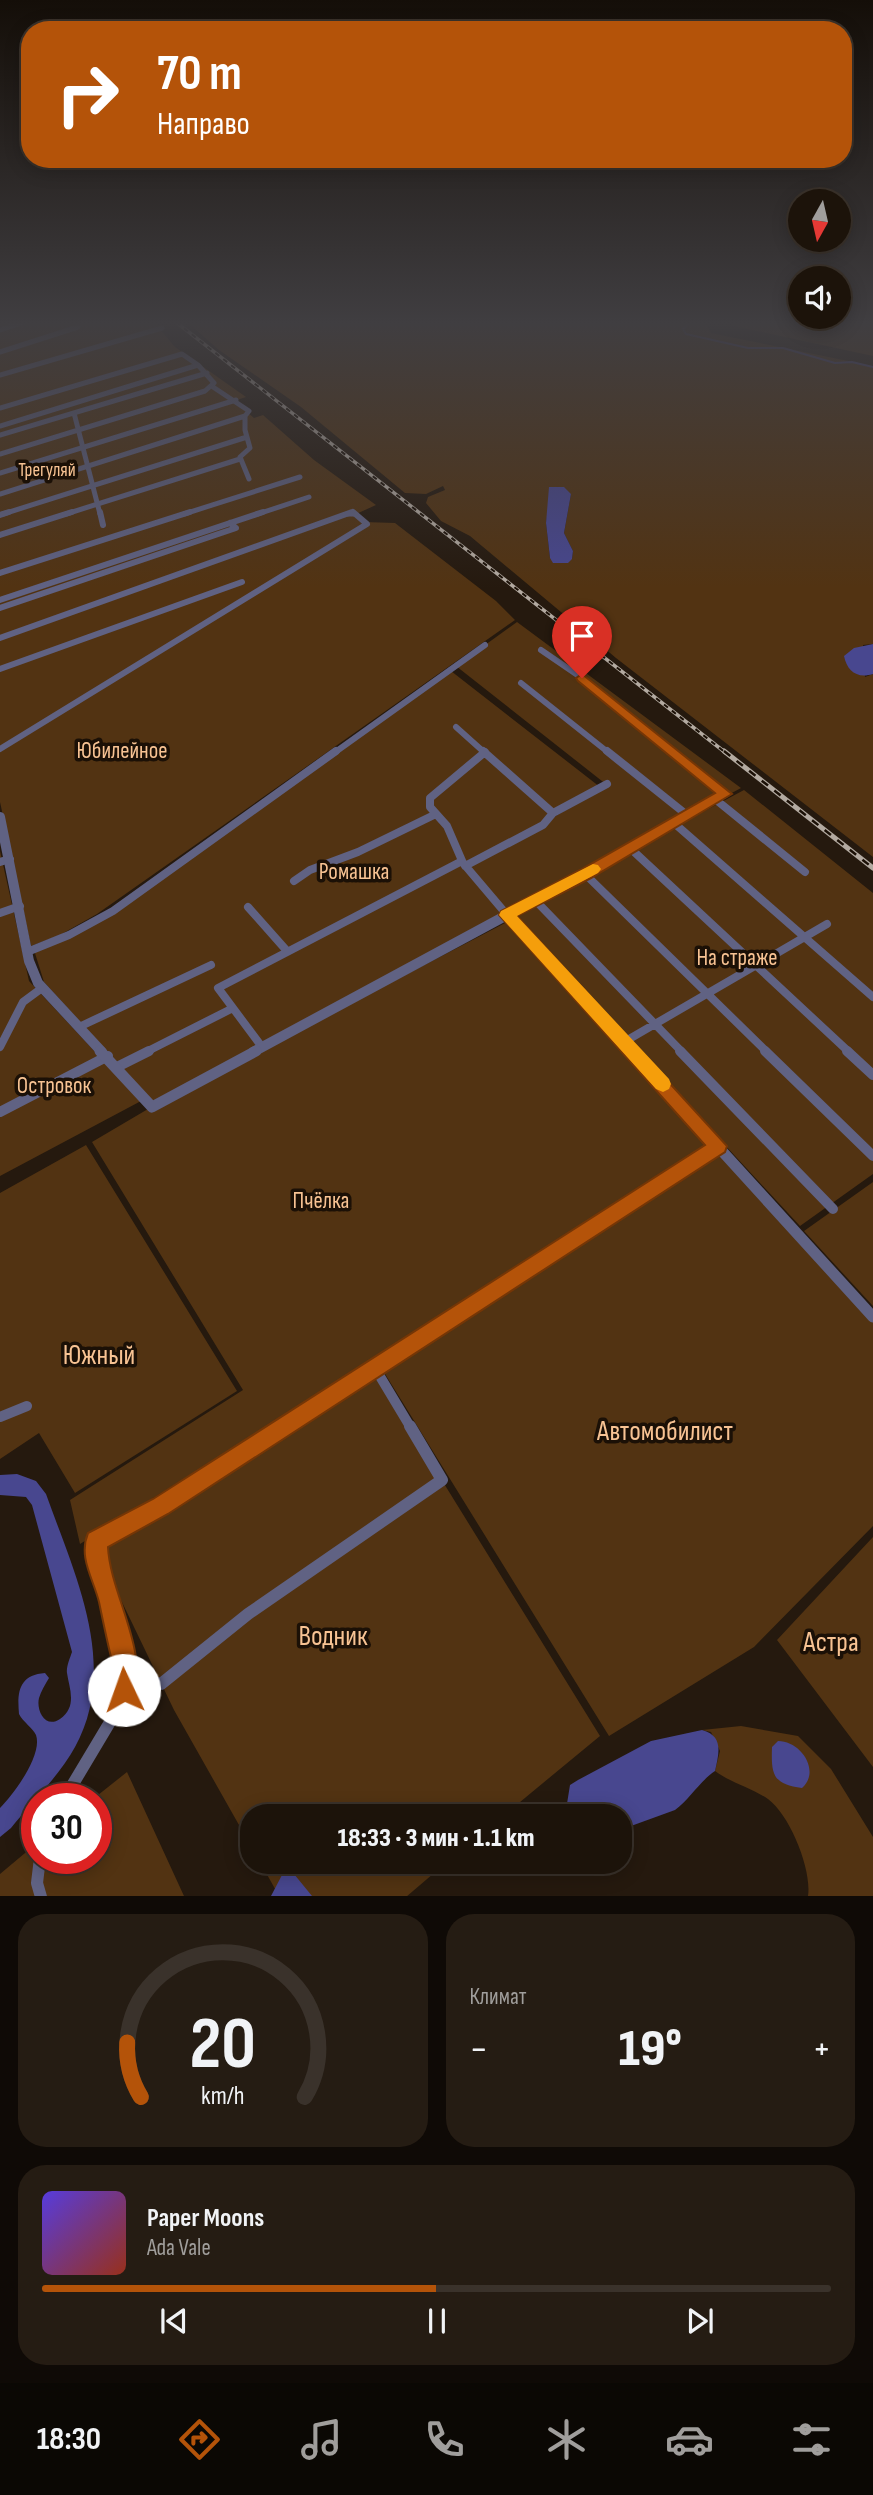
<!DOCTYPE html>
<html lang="ru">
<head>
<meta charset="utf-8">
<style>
  body { margin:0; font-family:"Sofia Sans Condensed",sans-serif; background:#251c13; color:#f1f3f6; height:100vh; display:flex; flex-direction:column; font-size:26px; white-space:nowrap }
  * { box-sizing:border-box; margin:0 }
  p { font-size:23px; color:#a09e9c }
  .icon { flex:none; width:38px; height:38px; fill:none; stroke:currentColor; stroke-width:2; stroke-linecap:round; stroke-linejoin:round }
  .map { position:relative; height:1896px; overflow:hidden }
  .details { display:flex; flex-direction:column; gap:18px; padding:18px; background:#0f0a06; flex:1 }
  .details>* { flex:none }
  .top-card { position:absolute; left:21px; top:21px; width:831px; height:147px; border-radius:28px; box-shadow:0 4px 18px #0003,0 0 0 2px #3a322b; background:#b45309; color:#fff; overflow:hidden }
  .needle { width:46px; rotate:188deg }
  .controls { position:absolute; left:788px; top:189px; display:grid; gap:14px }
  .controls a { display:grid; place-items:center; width:63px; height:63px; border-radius:50%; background:#1c130a; box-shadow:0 4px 18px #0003,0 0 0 2px #3a322b; font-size:35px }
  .speed { position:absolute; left:21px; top:1783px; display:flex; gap:14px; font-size:35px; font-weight:700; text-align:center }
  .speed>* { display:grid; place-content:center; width:91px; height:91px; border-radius:50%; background:#1c130a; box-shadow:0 4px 18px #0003,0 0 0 2px #3a322b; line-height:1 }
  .speed .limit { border:10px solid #d22; background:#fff; color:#111 }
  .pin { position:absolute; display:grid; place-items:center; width:60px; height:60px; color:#fff; margin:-72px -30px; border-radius:50% 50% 50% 0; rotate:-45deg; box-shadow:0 0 7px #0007 }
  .pin .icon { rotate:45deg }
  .me { position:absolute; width:77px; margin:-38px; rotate:357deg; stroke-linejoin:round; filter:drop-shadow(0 0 5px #0008) }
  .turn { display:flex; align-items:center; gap:24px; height:147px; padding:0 21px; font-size:32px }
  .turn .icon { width:91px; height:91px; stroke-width:2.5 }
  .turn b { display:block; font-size:49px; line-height:60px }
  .big { font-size:52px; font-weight:800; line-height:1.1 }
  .details .tile { flex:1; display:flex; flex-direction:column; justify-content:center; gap:10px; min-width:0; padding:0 24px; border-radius:28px; background:#251c13 }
  .details .dial { align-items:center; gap:0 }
  .dial svg { height:182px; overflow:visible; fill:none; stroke:#3a322b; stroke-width:7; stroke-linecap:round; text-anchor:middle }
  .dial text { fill:#f1f3f6; stroke:none }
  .song { display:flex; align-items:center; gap:21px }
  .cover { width:84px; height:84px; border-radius:10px; background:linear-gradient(135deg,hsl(250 70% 55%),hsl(10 70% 35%)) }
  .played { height:7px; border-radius:4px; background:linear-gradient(90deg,#b45309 50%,#3a322b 50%) }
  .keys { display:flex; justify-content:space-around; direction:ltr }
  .heat { display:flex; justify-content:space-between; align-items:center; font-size:38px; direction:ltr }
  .details .tiles { flex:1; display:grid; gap:18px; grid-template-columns:1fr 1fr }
  .tile:last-child { grid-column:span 2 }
  .trip { position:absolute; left:240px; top:1804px; width:392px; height:70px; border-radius:28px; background:#1c130a; box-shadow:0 4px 18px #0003,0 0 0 2px #3a322b; font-weight:800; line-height:70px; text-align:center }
  .dock { display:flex; height:112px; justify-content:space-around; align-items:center; background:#0b0804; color:#a09e9c }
  .dock .icon { width:49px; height:49px }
  .dock .current { color:#b45309 }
  .dock b { font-size:32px; color:#f1f3f6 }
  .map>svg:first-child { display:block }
  .green { fill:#523312; fill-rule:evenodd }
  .water { fill:#48478f }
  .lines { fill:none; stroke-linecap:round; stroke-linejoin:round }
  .stream { stroke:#48478f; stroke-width:2 }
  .minor-far4 { stroke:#606283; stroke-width:5 }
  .minor-far3 { stroke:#606283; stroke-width:6 }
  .minor-far2 { stroke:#606283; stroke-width:8 }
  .minor-far1 { stroke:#606283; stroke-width:10 }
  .minor { stroke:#606283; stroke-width:12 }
  .tertiary-far1 { stroke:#606283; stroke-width:10 }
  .tertiary { stroke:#606283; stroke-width:11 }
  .rail-far1-casing { stroke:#b3aaa1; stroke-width:3.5 }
  .rail-casing { stroke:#b3aaa1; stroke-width:5 }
  .rail-far1 { stroke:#1b1006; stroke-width:2; stroke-dasharray:5; stroke-linecap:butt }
  .rail { stroke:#1b1006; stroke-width:2.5; stroke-dasharray:8; stroke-linecap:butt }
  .route { fill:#b45309; stroke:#753606; stroke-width:2 }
  .slow { fill:#f59e0b }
  .labels { text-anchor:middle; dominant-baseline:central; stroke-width:7; stroke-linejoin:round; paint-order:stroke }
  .far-park-label { font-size:19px; fill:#f8c393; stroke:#1b1006 }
  .park-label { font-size:23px; fill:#f8c393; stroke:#1b1006 }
  .near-park-label { font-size:28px; fill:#f8c393; stroke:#1b1006 }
</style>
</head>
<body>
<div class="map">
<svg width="873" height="1897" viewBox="0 0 873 1897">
  <rect width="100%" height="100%" fill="#25190e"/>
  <path class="green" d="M0,322h154l21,25 71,50 -12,4 20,17 9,-3 51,45 62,45 -22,10 10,7 31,1 101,78 19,19 -418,294 -37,21 -29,11 -31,-144z
    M187,322h518l6,11 162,33v278l-10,1 2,32 8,-3v183l-257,-199 -146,-122 -29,-15 -15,-18 2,-6 17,-7 -2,-4 -17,8 -21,-1 -104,-86 -82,-57zM571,494l-7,39 9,18 -1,8 -22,-1 -4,-35 4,-25z
    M732,322h141v34l-139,-30z
    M517,622l224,166 -586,316 -111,-122 -10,-32 65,-32 352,-247 149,116 -129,80 136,-82 -151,-119z
    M744,790l129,103v281l-73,52 -289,-312z
    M0,851l29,130 112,120 -141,75z
    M507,922l208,223 -635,399 -10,-44 173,-110 -151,-248 56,-33z
    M86,1145l151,246 -162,102 -36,-60 -39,26v-266z
    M719,1147l154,173v206l-119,121 -145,89 -227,-367z
    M873,1182v124l-69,-75z
    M375,1372l225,364 -97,80h-251v32l-78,-138 -81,-168z
    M873,1537v230l-96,-127z
    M741,1726l57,10 33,33 42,68v59h-65c4,-26 -18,-81 -40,-97 -16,-11 -37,-16 -53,-28l5,-20 -9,-19 -9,-2z
    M127,1772l57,124h-184v-22l37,-31v15h59v-59h-3z
    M260,1862h187l-41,35 -127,-1z"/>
  <path class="water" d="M549,487h15l7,7 -7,39 9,18 -1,8 -4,4h-15l-3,-5 -4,-35z
    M873,644v30c-16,5 -26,-3 -29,-18l10,-8z
    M17,1474l19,7 10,13c28,79 74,171 29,253 -15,28 -44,56 -64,81l-11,9v-29c13,-13 43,-53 36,-73 -3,-7 -13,-13 -17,-21 -2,-22 0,-39 26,-41l4,5c-4,7 -8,13 -10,20 -3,12 6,31 21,21 18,-13 9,-31 7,-46 -1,-6 3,-15 5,-21l-40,-147 -6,-8 -26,-2v-20z
    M702,1730c22,6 17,23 13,41 -16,11 -25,28 -40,39l-55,20v-14h-55l5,-31 8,-5 73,-39z
    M778,1741c23,0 43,30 24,47 -29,-4 -31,-13 -30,-41z
    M294,1874l18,22h-41l11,-21z"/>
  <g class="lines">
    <path class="stream" d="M690,322l-7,7 3,5 62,14h35l52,15 17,-1 21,5"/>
    <path class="minor-far4" d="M0,330l24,-8
      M0,352l78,-25
      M0,375l162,-47
      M213,387l36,24 -4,5
      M0,408l182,-54 16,11 16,18 -9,8 -205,63
      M74,413l26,101
      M0,426l198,-61
      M0,435l207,-62
      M0,473l236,-73
      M0,494l245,-78v14l5,18 -10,9 9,22
      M3,514l244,-77
      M66,514l174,-55
      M184,514l116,-37
      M258,514l51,-17
      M347,514h8"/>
    <path class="minor-far3" d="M100,512l3,13
      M0,515l9,-3
      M0,535l72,-23
      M0,573l190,-61
      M0,600l263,-88
      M0,608l236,-80 -6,-5
      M0,638l352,-126
      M541,650l41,28 93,75
      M0,669l242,-87
      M521,683l88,70
      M456,727l29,26
      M0,749l367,-225 -14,-12
      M334,753l151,-108"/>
    <path class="minor-far2" d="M483,751l70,62 54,-29
      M607,751l80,64
      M485,752l-55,46v9l17,19 16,37 44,52 218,-121 -53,-43
      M715,799l90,73
      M674,823l199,174
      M630,848l219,204
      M0,862l10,-3
      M465,866l78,-41 10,-12
      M585,874l182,178
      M294,881l16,-11 48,-18 78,-38
      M535,900l147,152
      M248,907l39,44
      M0,913l20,-7
      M27,952l42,-17 44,-24 223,-160
      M79,1027l132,-62
      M624,1042l203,-118
      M0,1047l23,-45 19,-14
      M262,1047l-44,-59 244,-127
      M146,1052l87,-44"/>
    <path class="minor-far1" d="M680,1051l153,158
      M765,1051l108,105
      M847,1051l26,24
      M117,1067l32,-16
      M0,1112l108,-56
      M375,1368l36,60
      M0,1417l27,-11
      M282,1428l436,-282"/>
    <path class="minor" d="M285,1426l-124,80 -65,35 1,26 13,31 17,79 34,7 87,-70 194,-134 -32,-54
      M64,1799l52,-87 11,-35
      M40,1858l-3,25 4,14"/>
    <path class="tertiary-far1" d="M0,817l29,144 9,22 64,69
      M253,1052l254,-137 125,137"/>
    <path class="tertiary" d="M100,1051l52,56 104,-56
      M631,1051l242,266"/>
    <defs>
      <path id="rail-far1" d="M176,322l550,431"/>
      <path id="rail" d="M724,751l149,117"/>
    </defs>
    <use href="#rail-far1" class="rail-far1-casing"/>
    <use href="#rail" class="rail-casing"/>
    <use href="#rail-far1" class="rail-far1"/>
    <use href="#rail" class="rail"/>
  </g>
  <linearGradient id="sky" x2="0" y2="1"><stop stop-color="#140e08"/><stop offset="0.55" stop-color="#403e41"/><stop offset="1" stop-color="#403e41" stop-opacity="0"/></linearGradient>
  <rect width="873" height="588" fill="url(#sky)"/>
  <path class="route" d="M582,674l150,120 -141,84 -74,38 210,230 -2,6 -557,362 -60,33c2,47 43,106 24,152l-8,3 -9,-3c-5,-12 -1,-25 -3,-38 -5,-20 -9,-40 -13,-59 -6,-24 -21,-45 -11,-69l65,-34 552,-354 -206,-230 2,-4 79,-41 135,-77 -137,-112 -2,-3z"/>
  <path class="slow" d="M593,864l5,1 3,4 -3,4 -81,43 152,163 2,5 -2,5 -6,3 -7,-3 -157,-174 2,-4z"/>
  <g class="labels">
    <g class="far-park-label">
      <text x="47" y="470">Трегуляй</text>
    </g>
    <g class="park-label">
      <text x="122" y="751">Юбилейное</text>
      <text x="354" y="872">Ромашка</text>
      <text x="737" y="958">На страже</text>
      <text x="54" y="1086">Островок</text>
      <text x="321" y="1201">Пчёлка</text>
    </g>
    <g class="near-park-label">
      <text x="99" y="1355">Южный</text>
      <text x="665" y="1431">Автомобилист</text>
      <text x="333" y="1636">Водник</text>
      <text x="831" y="1642">Астра</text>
    </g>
  </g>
</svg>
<div class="controls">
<a><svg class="needle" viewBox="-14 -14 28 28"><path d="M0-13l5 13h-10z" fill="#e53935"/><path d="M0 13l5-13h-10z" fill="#a09e9c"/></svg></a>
<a><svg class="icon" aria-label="sound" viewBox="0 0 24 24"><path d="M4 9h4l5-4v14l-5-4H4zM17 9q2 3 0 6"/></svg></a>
</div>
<div class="speed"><div class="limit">30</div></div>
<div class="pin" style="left:582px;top:678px;background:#d93025"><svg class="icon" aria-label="arrive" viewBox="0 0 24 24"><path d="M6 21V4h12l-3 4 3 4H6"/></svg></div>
<svg class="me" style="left:124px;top:1690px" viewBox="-20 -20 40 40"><circle r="19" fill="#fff"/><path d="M0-13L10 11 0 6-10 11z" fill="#b45309"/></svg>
<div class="trip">18:33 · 3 мин · 1.1 km</div>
<div class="top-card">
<div class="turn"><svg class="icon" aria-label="right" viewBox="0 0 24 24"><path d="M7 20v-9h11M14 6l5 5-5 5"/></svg><div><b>70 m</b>Направо</div></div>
</div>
</div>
<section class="details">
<div class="tiles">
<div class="tile dial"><svg viewBox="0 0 100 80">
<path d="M14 69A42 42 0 1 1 86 69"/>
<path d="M14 69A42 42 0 0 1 8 45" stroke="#b45309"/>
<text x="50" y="56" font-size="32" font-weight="700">20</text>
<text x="50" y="72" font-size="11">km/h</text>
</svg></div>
<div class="tile"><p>Климат</p>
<div class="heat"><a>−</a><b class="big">19°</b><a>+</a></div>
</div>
<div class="tile">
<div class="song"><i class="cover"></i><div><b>Paper Moons</b><p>Ada Vale</p></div></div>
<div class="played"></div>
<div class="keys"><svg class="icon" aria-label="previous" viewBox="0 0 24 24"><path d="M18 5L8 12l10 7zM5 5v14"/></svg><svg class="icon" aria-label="pause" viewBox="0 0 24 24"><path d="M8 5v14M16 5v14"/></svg><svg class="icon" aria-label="next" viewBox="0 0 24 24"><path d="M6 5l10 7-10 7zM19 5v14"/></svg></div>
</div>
</div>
</section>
<nav class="dock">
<b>18:30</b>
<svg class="icon current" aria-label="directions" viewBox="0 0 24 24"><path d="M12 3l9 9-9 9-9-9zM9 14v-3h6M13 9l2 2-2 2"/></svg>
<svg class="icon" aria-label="music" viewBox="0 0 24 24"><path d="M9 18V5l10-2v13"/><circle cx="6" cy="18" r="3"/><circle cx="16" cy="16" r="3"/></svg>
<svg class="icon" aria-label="phone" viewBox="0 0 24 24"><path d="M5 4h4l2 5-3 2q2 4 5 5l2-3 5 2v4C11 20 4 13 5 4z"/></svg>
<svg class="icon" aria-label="climate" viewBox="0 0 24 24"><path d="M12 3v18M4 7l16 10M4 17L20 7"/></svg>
<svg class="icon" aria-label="car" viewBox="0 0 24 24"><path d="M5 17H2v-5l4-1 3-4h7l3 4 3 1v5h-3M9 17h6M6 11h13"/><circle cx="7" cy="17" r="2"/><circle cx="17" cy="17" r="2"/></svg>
<svg class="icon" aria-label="filters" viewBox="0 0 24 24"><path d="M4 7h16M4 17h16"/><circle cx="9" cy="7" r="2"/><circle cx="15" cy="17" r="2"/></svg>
</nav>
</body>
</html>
